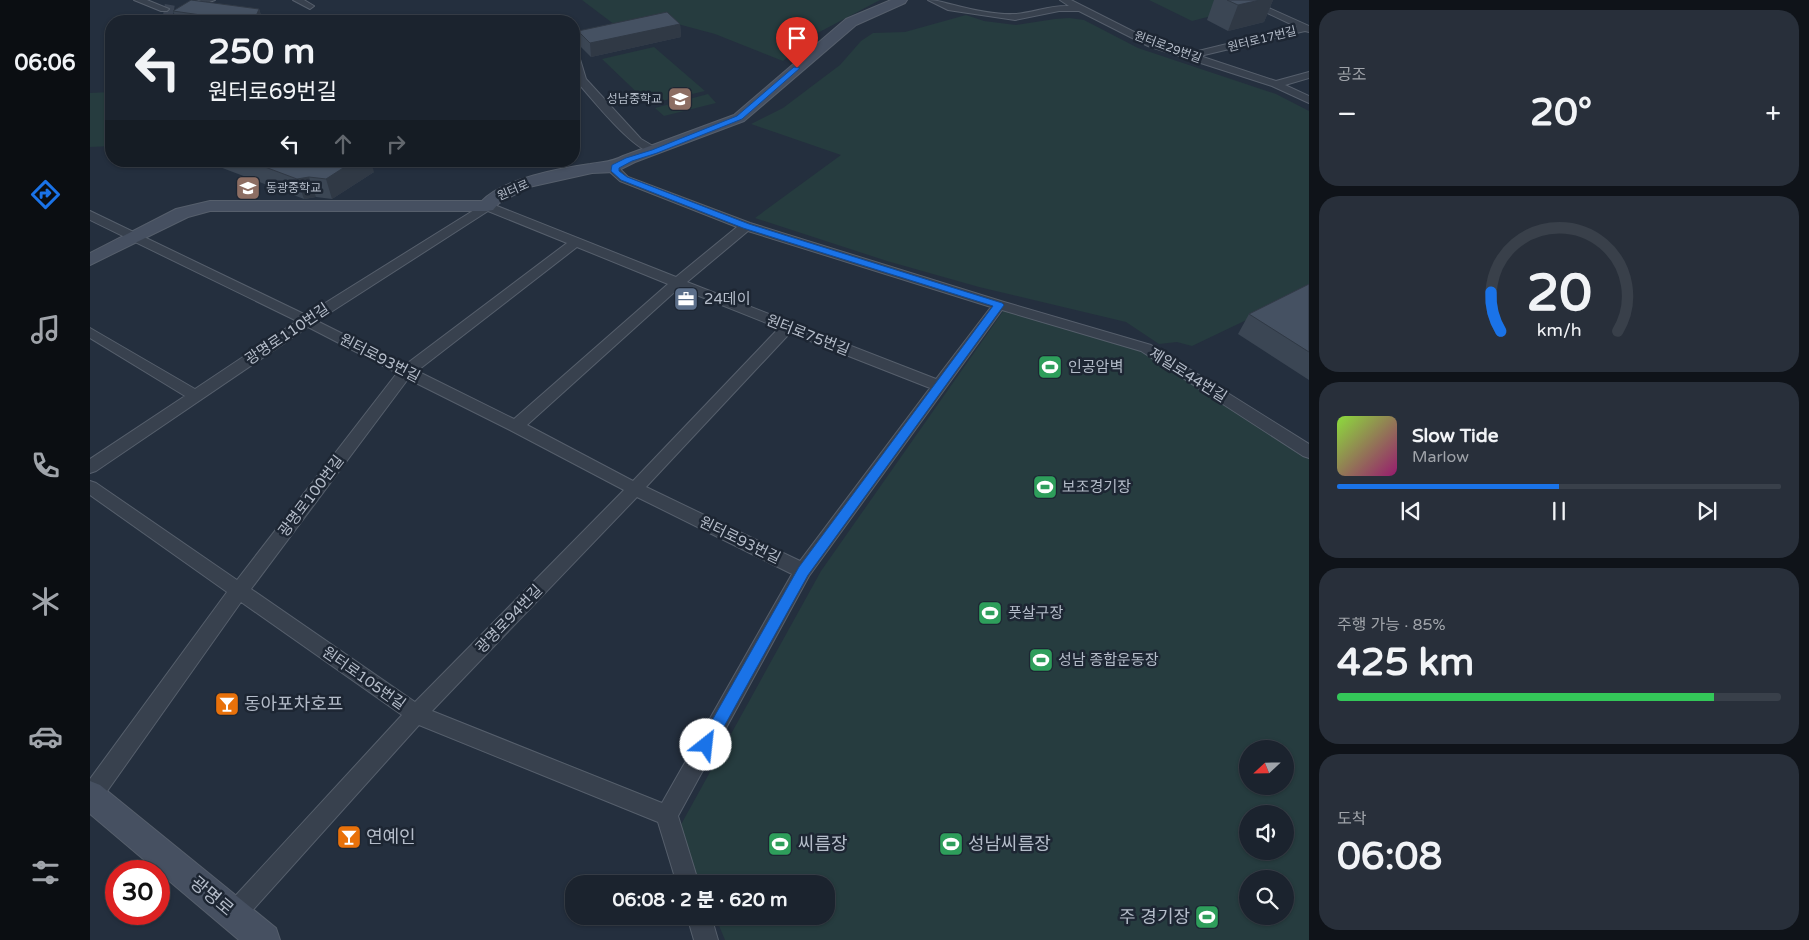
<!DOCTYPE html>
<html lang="ko">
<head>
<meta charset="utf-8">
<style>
  body { margin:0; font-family:"Varela Round","Noto Sans KR",sans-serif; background:#282f3a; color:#f1f3f6; height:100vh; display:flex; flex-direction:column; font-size:19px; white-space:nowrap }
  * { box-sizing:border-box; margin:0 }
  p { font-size:16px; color:#a0a4aa }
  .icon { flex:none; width:28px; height:28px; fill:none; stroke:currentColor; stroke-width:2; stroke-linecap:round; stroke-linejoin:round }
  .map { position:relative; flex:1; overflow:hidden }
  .panel { display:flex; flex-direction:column; gap:10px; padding:10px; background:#0f1319; width:500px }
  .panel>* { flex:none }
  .banner { position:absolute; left:15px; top:15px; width:475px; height:152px; border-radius:20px; box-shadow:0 1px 4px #0004,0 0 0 1px #39404a; background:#1b232e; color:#f1f3f6; overflow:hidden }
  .needle { width:32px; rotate:248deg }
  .buttons { position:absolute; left:1149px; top:740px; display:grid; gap:10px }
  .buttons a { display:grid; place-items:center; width:55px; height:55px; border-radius:50%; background:#1b232e; box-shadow:0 1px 4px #0004,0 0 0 1px #39404a; font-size:25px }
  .speed { position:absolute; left:15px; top:860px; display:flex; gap:10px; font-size:25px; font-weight:700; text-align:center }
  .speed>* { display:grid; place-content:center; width:65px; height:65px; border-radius:50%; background:#1b232e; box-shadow:0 1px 4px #0004,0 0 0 1px #39404a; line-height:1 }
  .speed .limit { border:8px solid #d22; background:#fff; color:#111 }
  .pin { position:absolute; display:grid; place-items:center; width:42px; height:42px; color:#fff; margin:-51px -21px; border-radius:50% 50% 50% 0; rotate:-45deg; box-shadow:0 0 5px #0007 }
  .pin .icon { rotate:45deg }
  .me { position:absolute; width:55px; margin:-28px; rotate:29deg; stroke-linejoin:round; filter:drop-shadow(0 0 4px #0008) }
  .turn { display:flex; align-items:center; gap:18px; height:105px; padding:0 20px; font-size:22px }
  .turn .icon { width:65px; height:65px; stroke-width:2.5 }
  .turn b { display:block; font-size:35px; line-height:42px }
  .lanes { display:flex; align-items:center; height:48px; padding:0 20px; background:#0003; justify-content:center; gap:25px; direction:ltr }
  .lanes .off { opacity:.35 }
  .big { font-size:38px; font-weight:800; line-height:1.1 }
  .panel .card { flex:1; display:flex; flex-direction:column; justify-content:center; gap:8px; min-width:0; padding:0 18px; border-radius:20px; background:#282f3a }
  .panel .dial { align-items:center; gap:0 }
  .dial svg { height:130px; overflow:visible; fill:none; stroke:#39404a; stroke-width:7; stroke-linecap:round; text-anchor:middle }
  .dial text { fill:#f1f3f6; stroke:none }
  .song { display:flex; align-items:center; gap:15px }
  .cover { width:60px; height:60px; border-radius:8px; background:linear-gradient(135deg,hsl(90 70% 55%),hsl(320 70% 35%)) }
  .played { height:5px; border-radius:2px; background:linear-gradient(90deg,#1a73e8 50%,#39404a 50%) }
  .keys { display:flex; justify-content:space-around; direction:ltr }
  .heat { display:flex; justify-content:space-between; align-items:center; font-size:28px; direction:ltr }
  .charge { height:8px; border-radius:4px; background:linear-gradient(90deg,#34c759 85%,#39404a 0) }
  .trip { position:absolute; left:475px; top:875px; width:270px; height:50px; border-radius:20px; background:#1b232e; box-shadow:0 1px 4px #0004,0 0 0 1px #39404a; font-weight:800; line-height:50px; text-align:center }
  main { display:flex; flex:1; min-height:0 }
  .tabs { display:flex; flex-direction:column; width:90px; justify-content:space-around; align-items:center; background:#0b0e12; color:#a0a4aa }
  .tabs .icon { width:35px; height:35px }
  .tabs .current { color:#1a73e8 }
  .tabs b { font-size:22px; color:#f1f3f6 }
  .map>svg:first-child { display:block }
  .green { fill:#263c3f; fill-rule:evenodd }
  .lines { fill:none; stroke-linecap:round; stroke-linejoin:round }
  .street-tunnel { stroke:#3a4453; stroke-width:10; stroke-dasharray:10 5; stroke-linecap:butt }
  .street-casing { stroke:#565f6c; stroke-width:2 }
  .secondary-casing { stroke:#565f6c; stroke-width:2 }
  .street { fill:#38414e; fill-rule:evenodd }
  .secondary { fill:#465061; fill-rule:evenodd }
  .wall { fill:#3b4654 }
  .shaded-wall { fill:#303945 }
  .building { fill:#455162; stroke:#303945 }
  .route { fill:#1a73e8; stroke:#114b97 }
  .labels { text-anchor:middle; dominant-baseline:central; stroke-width:5; stroke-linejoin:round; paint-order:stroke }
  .far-street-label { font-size:12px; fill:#b4bcc9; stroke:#1d2633 }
  .far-poi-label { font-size:12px; fill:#b4bcc9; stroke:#1d2633; text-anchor:end }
  .poi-label { font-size:15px; fill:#b4bcc9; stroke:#1d2633; text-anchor:start }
  .street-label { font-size:15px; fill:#b4bcc9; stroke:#1d2633 }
  .near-poi-label { font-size:18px; fill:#b4bcc9; stroke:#1d2633; text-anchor:start }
  .near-street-label { font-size:18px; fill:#b4bcc9; stroke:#1d2633 }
</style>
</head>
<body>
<main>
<nav class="tabs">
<b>06:06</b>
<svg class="icon current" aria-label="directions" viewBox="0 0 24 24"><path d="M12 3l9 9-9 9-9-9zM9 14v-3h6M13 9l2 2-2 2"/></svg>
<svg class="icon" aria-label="music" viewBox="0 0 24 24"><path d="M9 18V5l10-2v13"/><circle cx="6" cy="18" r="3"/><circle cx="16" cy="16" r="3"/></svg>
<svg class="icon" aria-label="phone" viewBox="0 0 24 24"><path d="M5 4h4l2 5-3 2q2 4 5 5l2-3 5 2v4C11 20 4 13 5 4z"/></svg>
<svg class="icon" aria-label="climate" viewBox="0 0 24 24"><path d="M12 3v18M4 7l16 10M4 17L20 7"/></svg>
<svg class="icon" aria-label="car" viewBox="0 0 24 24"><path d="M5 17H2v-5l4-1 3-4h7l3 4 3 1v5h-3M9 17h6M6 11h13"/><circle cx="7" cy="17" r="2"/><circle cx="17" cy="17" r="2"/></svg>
<svg class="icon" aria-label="filters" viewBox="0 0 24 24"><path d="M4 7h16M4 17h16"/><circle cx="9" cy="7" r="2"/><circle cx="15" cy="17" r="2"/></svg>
</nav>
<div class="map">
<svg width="1219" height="940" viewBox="0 0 1219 940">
  <rect width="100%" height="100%" fill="#242f3e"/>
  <path class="green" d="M492,0h298l-70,37 -27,24 -68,-27 -56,-15 -40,9z
    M1059,0h81l16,7 -54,14z
    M876,15l18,6 32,4 39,-6 14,-1 15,2 54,28 138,46 33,17v179l-117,56 -15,-4 -18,2 -33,-22 -147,-35 -92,-26 -132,-43 86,-63 -90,-31 32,-16 57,-43 21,-24 12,-8 32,-1z
    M564,47l51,44 -56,13 -47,-45z
    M21,92v54l-21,1v-54z
    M618,94l8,9 -52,13 -9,-8z
    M914,310l142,38 163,105v487h-584l-10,-24h111v-32h-125l-23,-54 143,-259zM1158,749h37v37h-37zM1158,814h37v37h-37zM1158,879h37v37h-37z"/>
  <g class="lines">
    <path class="street-tunnel" d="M74,9l73,12
      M193,21l27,-2"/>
    <defs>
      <path id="street" d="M44,0h13l22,9 -2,2h-6z
        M111,0h14l-28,10 -4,-3z
        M203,0h11l10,6 -4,3z
        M838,0c10,0 16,3 26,5 19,5 42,10 61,9 18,-1 35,-9 54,-8l-9,-6h11l83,42 36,11 107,-26 -57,-27h11l58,26v6l-4,-1 -105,25 76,25 33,-9v6l-24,7 24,11v7l-37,-17 -124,-40 -69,-35h-20l-44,9 -67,-10z
        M484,53l5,3 7,23 55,60 17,10 2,2 -2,2c-20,5 -67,-56 -81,-71l-3,-10z
        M525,164l4,1 2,5 7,7 122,46 254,79 147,43 158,99v14l-6,-2 -162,-105 -139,-41 -193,266 -131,240 21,68h-22l-19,-62 -239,-97 -177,197 -8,4 -8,-4 -4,-8 4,-8 176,-191 -161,-113 -143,202 -8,3v-28l137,-187 -137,-97v-14l6,2 141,97 160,-207 -89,-46 -212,144 -6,2v-14l95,-63 -95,-58v-10l105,61 102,-68 -207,-101v-9l216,104 181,-113 189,75 61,-50 -117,-46 -11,-10 2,-6zM398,211l79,32 -162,122 -88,-44zM658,231l243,76 -55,72 -249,-97zM487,247l91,37 -154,135 -97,-48zM589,288l100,40 -146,153 -106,-56zM700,333l140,55 -130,173 -154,-74zM318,379l102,51 114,60 -209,212 -164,-113zM547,497l155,77 -130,229 -230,-92z
        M597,916h24l7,24h-24z"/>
      <path id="secondary" d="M801,0h16l-2,3 -49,22 -112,96 -109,41 -20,10 -23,1 -63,14 -30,16 -6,7 -6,1h-277l-22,6 -98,48v-12l86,-44 34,-8h272c20,-22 79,-33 108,-37 15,-3 20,-1 33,-8l111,-41 112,-96z
        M0,781l10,4 176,143 4,12h-41l-149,-126z"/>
    </defs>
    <use href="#street" class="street-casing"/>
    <use href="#secondary" class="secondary-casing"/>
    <use href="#street" class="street"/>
    <use href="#secondary" class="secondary"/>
  </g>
  <path class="wall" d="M1124,0h59l-9,22 -36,9 -21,-11z
    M169,9l4,12h-86l-4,-10z
    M590,24l1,13 -90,20 -12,-12 -1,-14z
    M114,161h94l8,3 68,8 -42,27 -16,-2 -12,2z
    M1219,284v96l-71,-46 11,-20z"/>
  <path class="shaded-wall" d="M1170,0h13l-9,22 -36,9 10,-26z
    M169,9l4,12h-9z
    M590,24l1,13 -90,20 -1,-14z
    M264,161h17l3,11 -42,27 -6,-20z
    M219,177l7,20 -12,2 -7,-20z"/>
  <path class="building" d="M101,0l68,9 -5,12h-19l1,-1 -63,-9z
    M1137,0h33l-22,5z
    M577,12l13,12 -90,19 -12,-12z
    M159,161h49l8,3 6,-3h42l-28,18 -17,-2 -12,2z
    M1219,284v68l-60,-38z"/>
  <path class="route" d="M704,67l6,1 -58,51 -85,34 -25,8 -13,7v3l8,6 122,47 253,79 2,2 -196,270 -97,175 -5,2 -5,-2 -2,-5 2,-5 98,-173 194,-261 -250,-78 -122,-48 -10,-9 1,-6 14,-7 26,-8 85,-34z"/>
  <defs>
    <symbol id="school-square" viewBox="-11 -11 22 22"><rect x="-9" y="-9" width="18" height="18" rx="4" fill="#8d6e63" stroke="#1d2633"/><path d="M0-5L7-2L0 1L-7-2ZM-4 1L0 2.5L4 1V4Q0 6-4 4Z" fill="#fff"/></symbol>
    <symbol id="office-square" viewBox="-11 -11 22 22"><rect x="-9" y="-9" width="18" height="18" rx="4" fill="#5c6f8a" stroke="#1d2633"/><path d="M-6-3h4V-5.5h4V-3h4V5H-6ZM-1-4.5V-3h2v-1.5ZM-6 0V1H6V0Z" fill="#fff"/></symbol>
    <symbol id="stadium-square" viewBox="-11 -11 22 22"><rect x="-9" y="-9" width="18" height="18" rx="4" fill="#2e9e5b" stroke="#1d2633"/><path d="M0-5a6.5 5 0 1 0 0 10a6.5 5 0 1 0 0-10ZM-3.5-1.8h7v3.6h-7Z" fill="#fff"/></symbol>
    <symbol id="bar-square" viewBox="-11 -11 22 22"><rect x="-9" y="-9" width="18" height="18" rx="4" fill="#e8710a" stroke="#1d2633"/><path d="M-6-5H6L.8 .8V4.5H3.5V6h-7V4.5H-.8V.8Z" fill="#fff"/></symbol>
  </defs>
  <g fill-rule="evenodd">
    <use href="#school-square" x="576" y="85" width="28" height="28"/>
    <use href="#school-square" x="144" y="174" width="28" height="28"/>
    <use href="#office-square" x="582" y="285" width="28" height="28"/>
    <use href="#stadium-square" x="946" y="353" width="28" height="28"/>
    <use href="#stadium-square" x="941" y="473" width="28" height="28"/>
    <use href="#stadium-square" x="886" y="599" width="28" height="28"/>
    <use href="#stadium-square" x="937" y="646" width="28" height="28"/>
    <use href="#bar-square" x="123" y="690" width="28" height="28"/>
    <use href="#bar-square" x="245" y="823" width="28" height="28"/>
    <use href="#stadium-square" x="676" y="830" width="28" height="28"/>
    <use href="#stadium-square" x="847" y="830" width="28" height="28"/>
    <use href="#stadium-square" x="1103" y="903" width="28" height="28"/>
  </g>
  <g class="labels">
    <g class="far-street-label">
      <text transform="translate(1172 39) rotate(-14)">원터로17번길</text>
      <text transform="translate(1078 47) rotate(20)">원터로29번길</text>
      <text transform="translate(423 190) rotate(-24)">원터로</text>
    </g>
    <g class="far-poi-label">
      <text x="572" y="99">성남중학교</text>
      <text x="176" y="188" text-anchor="start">동광중학교</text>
    </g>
    <g class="poi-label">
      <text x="614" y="299">24데이</text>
      <text x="978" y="367">인공암벽</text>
      <text x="972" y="487">보조경기장</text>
      <text x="918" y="613">풋살구장</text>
      <text x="968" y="660">성남 종합운동장</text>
    </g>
    <g class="street-label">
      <text transform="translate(197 334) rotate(-34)">광명로110번길</text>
      <text transform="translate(718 335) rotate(21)">원터로75번길</text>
      <text transform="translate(290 358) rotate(27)">원터로93번길</text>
      <text transform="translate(1098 375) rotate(32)">제일로44번길</text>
      <text transform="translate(221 496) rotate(-53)">광명로100번길</text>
      <text transform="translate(650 540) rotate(26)">원터로93번길</text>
      <text transform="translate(419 619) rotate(-46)">광명로94번길</text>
      <text transform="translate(274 678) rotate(35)">원터로105번길</text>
    </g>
    <g class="near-poi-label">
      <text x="154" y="704">동아포차호프</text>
      <text x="276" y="837">연예인</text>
      <text x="708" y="844">씨름장</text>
      <text x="878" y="844">성남씨름장</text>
      <text x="1100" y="917" text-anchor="end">주 경기장</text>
    </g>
    <g class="near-street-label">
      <text transform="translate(122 896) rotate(40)">광명로</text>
    </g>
  </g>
</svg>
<div class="buttons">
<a><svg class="needle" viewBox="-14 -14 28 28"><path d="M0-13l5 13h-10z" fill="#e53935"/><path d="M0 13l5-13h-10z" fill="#a0a4aa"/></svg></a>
<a><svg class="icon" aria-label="sound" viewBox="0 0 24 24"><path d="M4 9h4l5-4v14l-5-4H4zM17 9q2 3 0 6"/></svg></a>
<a><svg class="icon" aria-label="search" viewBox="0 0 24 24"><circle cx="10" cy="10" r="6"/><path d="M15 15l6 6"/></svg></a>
</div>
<div class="speed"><div class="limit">30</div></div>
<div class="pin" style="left:707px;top:68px;background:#d93025"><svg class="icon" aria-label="arrive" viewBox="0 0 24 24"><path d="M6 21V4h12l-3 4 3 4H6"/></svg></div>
<svg class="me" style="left:616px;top:745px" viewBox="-20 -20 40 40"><circle r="19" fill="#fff"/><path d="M0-13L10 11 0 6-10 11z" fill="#1a73e8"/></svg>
<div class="trip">06:08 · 2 분 · 620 m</div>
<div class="banner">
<div class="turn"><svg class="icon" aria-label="left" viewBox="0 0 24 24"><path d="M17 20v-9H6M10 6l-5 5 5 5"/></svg><div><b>250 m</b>원터로69번길</div></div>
<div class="lanes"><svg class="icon" aria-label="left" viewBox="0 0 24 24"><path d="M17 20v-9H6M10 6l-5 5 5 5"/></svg><svg class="icon off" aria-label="ahead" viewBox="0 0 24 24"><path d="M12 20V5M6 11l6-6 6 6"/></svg><svg class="icon off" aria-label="right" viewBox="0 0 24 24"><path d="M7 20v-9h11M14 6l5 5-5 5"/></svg></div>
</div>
</div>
<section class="panel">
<div class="card"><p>공조</p>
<div class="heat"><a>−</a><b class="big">20°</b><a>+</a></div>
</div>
<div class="card dial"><svg viewBox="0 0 100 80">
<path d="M14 69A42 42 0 1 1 86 69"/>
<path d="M14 69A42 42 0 0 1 8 45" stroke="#1a73e8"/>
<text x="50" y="56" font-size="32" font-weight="700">20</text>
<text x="50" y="72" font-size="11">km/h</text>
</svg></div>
<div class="card">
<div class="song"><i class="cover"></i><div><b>Slow Tide</b><p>Marlow</p></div></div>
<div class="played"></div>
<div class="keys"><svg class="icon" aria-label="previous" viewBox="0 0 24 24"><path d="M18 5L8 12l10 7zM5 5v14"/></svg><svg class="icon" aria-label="pause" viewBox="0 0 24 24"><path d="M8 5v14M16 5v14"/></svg><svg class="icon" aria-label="next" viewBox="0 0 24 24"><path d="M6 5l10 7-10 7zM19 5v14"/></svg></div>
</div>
<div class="card"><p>주행 가능 · 85%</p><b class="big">425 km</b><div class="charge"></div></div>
<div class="card"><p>도착</p><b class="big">06:08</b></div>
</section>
</main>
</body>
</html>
